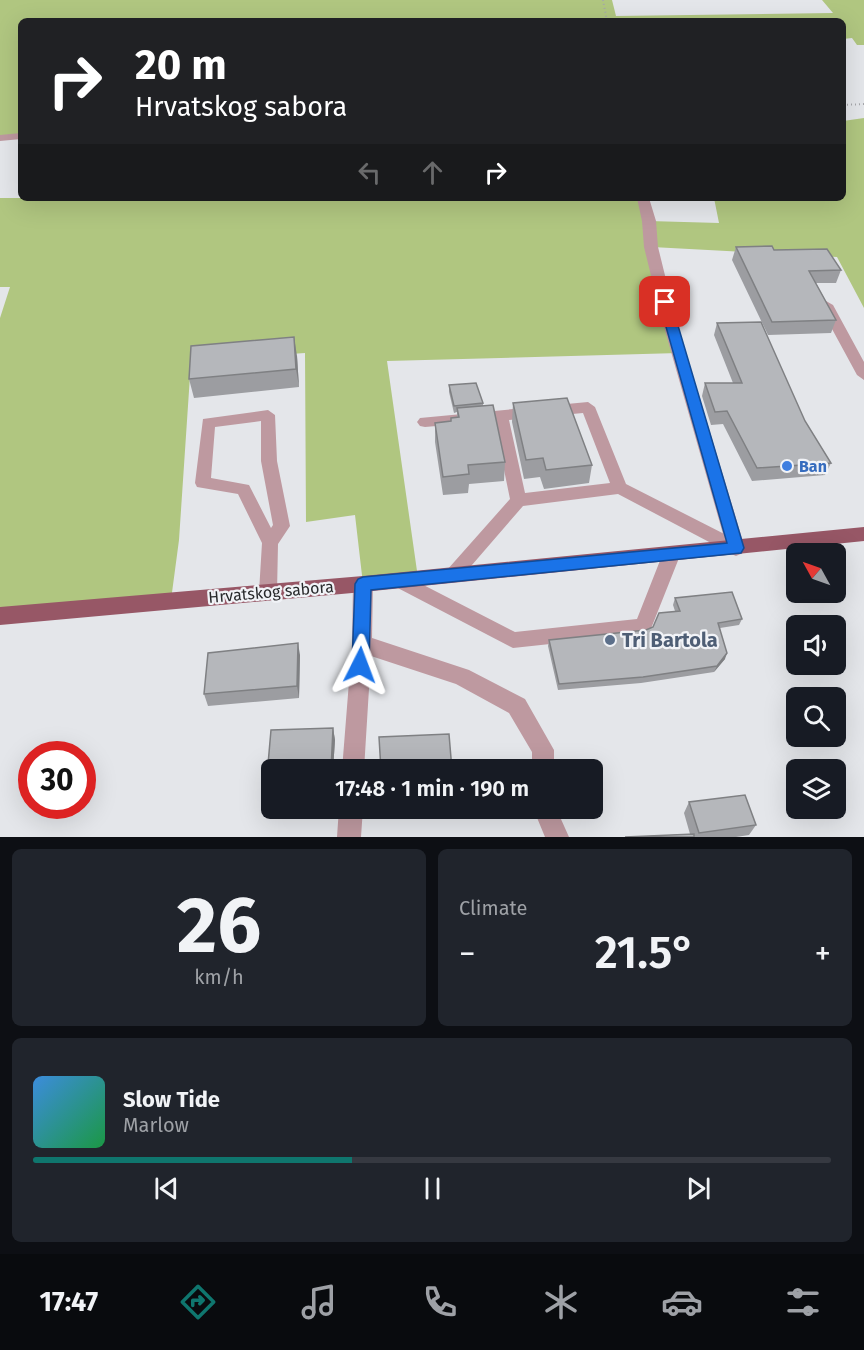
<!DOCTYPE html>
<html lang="en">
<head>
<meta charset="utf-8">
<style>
  body { margin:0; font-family:"Fira Sans",sans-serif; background:#20242c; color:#f1f3f6; height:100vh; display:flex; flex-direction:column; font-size:22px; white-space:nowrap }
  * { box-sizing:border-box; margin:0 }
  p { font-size:20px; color:#9ea1a6 }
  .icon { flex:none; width:33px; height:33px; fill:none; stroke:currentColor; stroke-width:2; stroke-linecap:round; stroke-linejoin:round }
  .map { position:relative; height:837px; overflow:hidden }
  .side { display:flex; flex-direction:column; gap:12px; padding:12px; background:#0d0f14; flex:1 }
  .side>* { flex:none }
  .guide { position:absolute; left:18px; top:18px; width:828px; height:183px; border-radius:9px; box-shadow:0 6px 24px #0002; background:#202124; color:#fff; overflow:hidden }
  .needle { width:39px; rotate:310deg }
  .controls { position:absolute; left:786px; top:543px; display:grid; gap:12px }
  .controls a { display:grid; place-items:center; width:60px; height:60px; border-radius:9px; background:#171b24; box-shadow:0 6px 24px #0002; font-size:30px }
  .speed { position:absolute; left:18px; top:741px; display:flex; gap:12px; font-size:30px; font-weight:700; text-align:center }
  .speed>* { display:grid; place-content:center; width:78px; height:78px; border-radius:50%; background:#171b24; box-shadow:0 6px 24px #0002; line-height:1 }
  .speed .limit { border:9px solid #d22; background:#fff; color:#111 }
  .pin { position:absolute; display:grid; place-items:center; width:51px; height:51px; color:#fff; margin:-26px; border-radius:12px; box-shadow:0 3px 9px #0006 }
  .me { position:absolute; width:66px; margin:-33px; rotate:3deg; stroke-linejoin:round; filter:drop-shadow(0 0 4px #0008) }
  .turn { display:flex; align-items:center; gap:21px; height:126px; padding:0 18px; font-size:27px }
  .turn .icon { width:78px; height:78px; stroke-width:2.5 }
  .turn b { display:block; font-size:42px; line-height:51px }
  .lanes { display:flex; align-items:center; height:57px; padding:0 18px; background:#0003; justify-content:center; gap:30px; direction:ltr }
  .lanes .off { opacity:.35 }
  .big { font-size:45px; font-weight:600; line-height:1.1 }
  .side .card { flex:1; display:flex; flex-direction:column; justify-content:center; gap:9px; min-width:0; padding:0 21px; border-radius:9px; background:#20242c }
  .side .dial { align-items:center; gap:0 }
  .dial b { font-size:78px; line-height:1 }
  .song { display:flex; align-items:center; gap:18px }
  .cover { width:72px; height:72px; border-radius:9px; background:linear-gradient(135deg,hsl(210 70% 55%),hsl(140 70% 35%)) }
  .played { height:6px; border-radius:3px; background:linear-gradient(90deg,#0f766e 40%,#363941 40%) }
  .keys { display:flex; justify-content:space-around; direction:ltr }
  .heat { display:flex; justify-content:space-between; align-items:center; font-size:33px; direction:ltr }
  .side .tiles { flex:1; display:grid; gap:12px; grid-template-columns:1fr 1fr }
  .card:last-child { grid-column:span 2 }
  .trip { position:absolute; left:261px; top:759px; width:342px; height:60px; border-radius:9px; background:#171b24; box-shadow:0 6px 24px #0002; font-weight:600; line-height:60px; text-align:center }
  .dock { display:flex; height:96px; justify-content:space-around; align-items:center; background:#090b0e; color:#9ea1a6 }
  .dock .icon { width:42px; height:42px }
  .dock .selected { color:#0f766e }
  .dock b { font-size:27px; color:#f1f3f6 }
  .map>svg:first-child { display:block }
  .green { fill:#b0c680 }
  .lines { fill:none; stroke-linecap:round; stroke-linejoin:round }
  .path { stroke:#a5a6aa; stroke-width:2; stroke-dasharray:1 3; stroke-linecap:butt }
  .service { fill:#be99a0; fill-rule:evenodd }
  .minor { fill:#be99a0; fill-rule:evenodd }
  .primary { fill:#975766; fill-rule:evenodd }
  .wall { fill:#9c9da1 }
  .shaded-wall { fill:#7f8083 }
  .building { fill:#b5b7bb; stroke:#7f8083; stroke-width:1.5 }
  .route { fill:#1a73e8; stroke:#114b97; stroke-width:1.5 }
  .shop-dot { fill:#3f7fe0; stroke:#f1f3f7; stroke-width:2 }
  .service-dot { fill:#5c6f8a; stroke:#f1f3f7; stroke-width:2 }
  .labels { text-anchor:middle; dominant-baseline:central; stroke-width:4.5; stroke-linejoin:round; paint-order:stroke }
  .shop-label { font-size:16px; font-weight:bold; fill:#366cbe; stroke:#f1f3f7; text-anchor:start }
  .street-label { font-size:16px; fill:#292a2c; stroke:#f1f3f7 }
  .near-service-label { font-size:20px; font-weight:bold; fill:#4e5e75; stroke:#f1f3f7; text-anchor:start }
</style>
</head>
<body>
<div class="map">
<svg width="864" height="837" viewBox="0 0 864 837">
  <rect width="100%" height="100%" fill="#e4e6ea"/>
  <path class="green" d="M0,0h612l4,16 217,-3 -11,-13h42v45h-7l-5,-7 -9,1v-18h-822v115l-21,3z
    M864,118v190l-27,-51 -185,-10 27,106 -292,8 31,217 -55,6 -8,-69 -49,7 -1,-169 -114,8 -12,179 -8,60 -171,16v-298l10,-31h-10v-89h643l6,23 70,2 -5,-25h129v-77z"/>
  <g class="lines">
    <path class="path" d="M603,0l4,21
      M843,105l21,-1"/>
    <path class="service" d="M826,301l7,4 31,57v18l-7,-5 -38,-70z
      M588,402l7,5 31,77 116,59 3,5 -3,5 -6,2 -6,-2 -112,-59 -95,12 -64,74 -6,2 -6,-2 -3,-5 3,-5 63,-71 -16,-78 -69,6 -5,-1 -3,-4 3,-4zM583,413l27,70 -85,10 -16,-73z
      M268,410l7,5 2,46 13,65 -12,18 -1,48 -3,5 -6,2 -6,-2 -3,-5 3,-49 -24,-49 -41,-7 -2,-4 8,-64zM261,421v40l12,64 -2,3 -22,-43 -38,-7 4,-51z
      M672,546l6,2 3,5 -29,73 -3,6 -6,2 -130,14 -121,-63 -3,-5 3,-5 6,-2 6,2 111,57 122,-13 26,-66 3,-5z"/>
    <path class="minor" d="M21,133v6l-21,2v-6z
      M637,198h12l7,23 2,26 18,73 69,228 -2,5 -7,3 -7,-3 -2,-5 -65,-228 -18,-73 -2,-26z
      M363,576l7,2 3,6 -1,54 97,32 56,29 29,51v20h-22v-18l-23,-39 -53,-29 -85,-28 -7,114h-22l10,-126 1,-60 3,-6z
      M339,808h24l-2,29h-24z
      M533,808h23l13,29h-24z"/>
    <path class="primary" d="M864,527v14l-501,51 -363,33v-18l363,-31z"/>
  </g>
  <path class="wall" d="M736,247l38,3 67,20 -5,13h-20l20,37 -5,13 -63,2 -36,-75z
    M717,323l88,98 26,42 -6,12 -73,6 -29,-57 -12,1 -9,-29 3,-13h28l-19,-48z
    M297,356l2,31 -105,11 -5,-19z
    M449,385l34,18v2l22,57 -1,19 -35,3 -1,9 -25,2 -8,-53v-19l15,-2 7,-4v-5l-3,1 -5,-21z
    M513,403l79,62 -3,18 -45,6 -4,-12 -16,2 -12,-57z
    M675,598l67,21 -3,6 -19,3 5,31 -11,13 -73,11 -83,7 -10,-44 1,-6 97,-10 7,-3 22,-16 -2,-6z
    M300,655l-1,43 -91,8 -4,-12z
    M333,728l2,12 -2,30h-61v38h6l-10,1 -3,-10 6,-69z
    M689,802l67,23 -7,10 -13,2h-111l65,-3 -6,-21z"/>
  <path class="shaded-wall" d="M294,337l3,19 2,31 -3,-18z
    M298,643l2,12 -1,43 -2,-12z
    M727,653l-2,6 -11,13 3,-6z
    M333,728l2,12 -2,30h-2z"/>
  <path class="building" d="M772,246l2,4 53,-1 14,21 -32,1 27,49 -64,2 -36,-75z
    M761,322l44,99 26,42 -74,5 -30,-57 -12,1 -10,-29h37l-25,-60z
    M294,337l2,32 -107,10 2,-33z
    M476,383l7,20 -29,3 -5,-21z
    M567,398l25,67 -46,5 -3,-12 -17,2 -13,-57z
    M493,405l12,57 -37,3 1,9 -26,3 -8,-54 16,-2v-3l8,-1 -2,-9z
    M732,592l10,27 -24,4 9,30 -10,13 -74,11 -84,7 -10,-44 97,-10 7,-3 6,-14 21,-2 -5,-13z
    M298,643l-1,43 -93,8 4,-41z
    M333,728l-2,42h-59v28l-7,1 6,-69z
    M449,734l3,36h-71l-2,-33z
    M745,795l11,30 -57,8 -10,-31z
    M694,834v3h-69z"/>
  <path class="route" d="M665,298l6,4 73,246 -3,5 -370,37 -2,75 -3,6 -6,2 -6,-2 -2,-6 3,-81 3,-5 5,-2 364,-34 -68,-241z"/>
  <circle class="shop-dot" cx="787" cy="466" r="6"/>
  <circle class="service-dot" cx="610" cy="640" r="6"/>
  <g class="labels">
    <g class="shop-label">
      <text x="799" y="466">Ban</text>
    </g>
    <g class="street-label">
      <text transform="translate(271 592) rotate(-5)">Hrvatskog sabora</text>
    </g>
    <g class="near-service-label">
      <text x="622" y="640">Tri Bartola</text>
    </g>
  </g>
</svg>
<div class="controls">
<a><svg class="needle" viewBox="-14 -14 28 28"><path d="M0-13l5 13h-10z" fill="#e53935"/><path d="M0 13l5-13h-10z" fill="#9ea1a6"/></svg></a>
<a><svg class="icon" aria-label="sound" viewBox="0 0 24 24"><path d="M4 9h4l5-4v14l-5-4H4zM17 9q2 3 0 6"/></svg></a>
<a><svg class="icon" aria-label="search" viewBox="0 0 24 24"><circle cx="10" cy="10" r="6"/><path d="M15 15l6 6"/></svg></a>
<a><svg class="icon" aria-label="layers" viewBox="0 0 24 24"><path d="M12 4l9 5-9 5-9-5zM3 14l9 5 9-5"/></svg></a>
</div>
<div class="speed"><div class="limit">30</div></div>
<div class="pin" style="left:665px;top:302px;background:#d93025"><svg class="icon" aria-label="arrive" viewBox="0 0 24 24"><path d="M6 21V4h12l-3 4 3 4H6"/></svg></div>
<svg class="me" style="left:360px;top:665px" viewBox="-20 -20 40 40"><path d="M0-17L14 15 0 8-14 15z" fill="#1a73e8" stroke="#fff" stroke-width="4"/></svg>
<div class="trip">17:48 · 1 min · 190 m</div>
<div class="guide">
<div class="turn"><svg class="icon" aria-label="right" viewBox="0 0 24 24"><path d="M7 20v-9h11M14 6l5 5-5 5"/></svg><div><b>20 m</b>Hrvatskog sabora</div></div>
<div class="lanes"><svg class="icon off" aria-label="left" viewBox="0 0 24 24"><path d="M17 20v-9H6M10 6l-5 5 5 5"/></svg><svg class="icon off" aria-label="ahead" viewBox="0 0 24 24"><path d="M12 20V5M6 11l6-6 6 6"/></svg><svg class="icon" aria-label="right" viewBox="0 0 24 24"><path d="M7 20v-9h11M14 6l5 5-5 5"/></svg></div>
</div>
</div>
<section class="side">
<div class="tiles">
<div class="card dial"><b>26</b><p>km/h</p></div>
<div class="card"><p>Climate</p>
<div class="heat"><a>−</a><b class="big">21.5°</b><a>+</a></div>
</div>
<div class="card">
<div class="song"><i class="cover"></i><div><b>Slow Tide</b><p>Marlow</p></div></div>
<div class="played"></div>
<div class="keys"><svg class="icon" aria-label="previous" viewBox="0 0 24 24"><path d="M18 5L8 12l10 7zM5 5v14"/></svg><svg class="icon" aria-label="pause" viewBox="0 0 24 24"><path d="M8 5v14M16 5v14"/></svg><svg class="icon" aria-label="next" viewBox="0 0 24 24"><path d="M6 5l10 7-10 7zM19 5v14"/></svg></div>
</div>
</div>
</section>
<nav class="dock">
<b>17:47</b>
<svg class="icon selected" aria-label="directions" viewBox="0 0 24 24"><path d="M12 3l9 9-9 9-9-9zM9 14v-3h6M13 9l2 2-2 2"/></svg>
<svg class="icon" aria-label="music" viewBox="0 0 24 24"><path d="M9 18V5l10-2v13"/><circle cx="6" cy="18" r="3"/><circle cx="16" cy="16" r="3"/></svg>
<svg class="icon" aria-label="phone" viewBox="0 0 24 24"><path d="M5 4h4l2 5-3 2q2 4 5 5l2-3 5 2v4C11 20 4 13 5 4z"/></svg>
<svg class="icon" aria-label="climate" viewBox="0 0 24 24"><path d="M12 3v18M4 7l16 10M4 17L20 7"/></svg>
<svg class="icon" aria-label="car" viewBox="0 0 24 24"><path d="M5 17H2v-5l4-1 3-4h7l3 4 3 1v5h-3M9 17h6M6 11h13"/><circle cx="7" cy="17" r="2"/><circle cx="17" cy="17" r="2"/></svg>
<svg class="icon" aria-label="filters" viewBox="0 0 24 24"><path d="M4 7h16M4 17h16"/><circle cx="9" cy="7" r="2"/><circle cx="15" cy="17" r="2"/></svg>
</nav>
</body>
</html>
